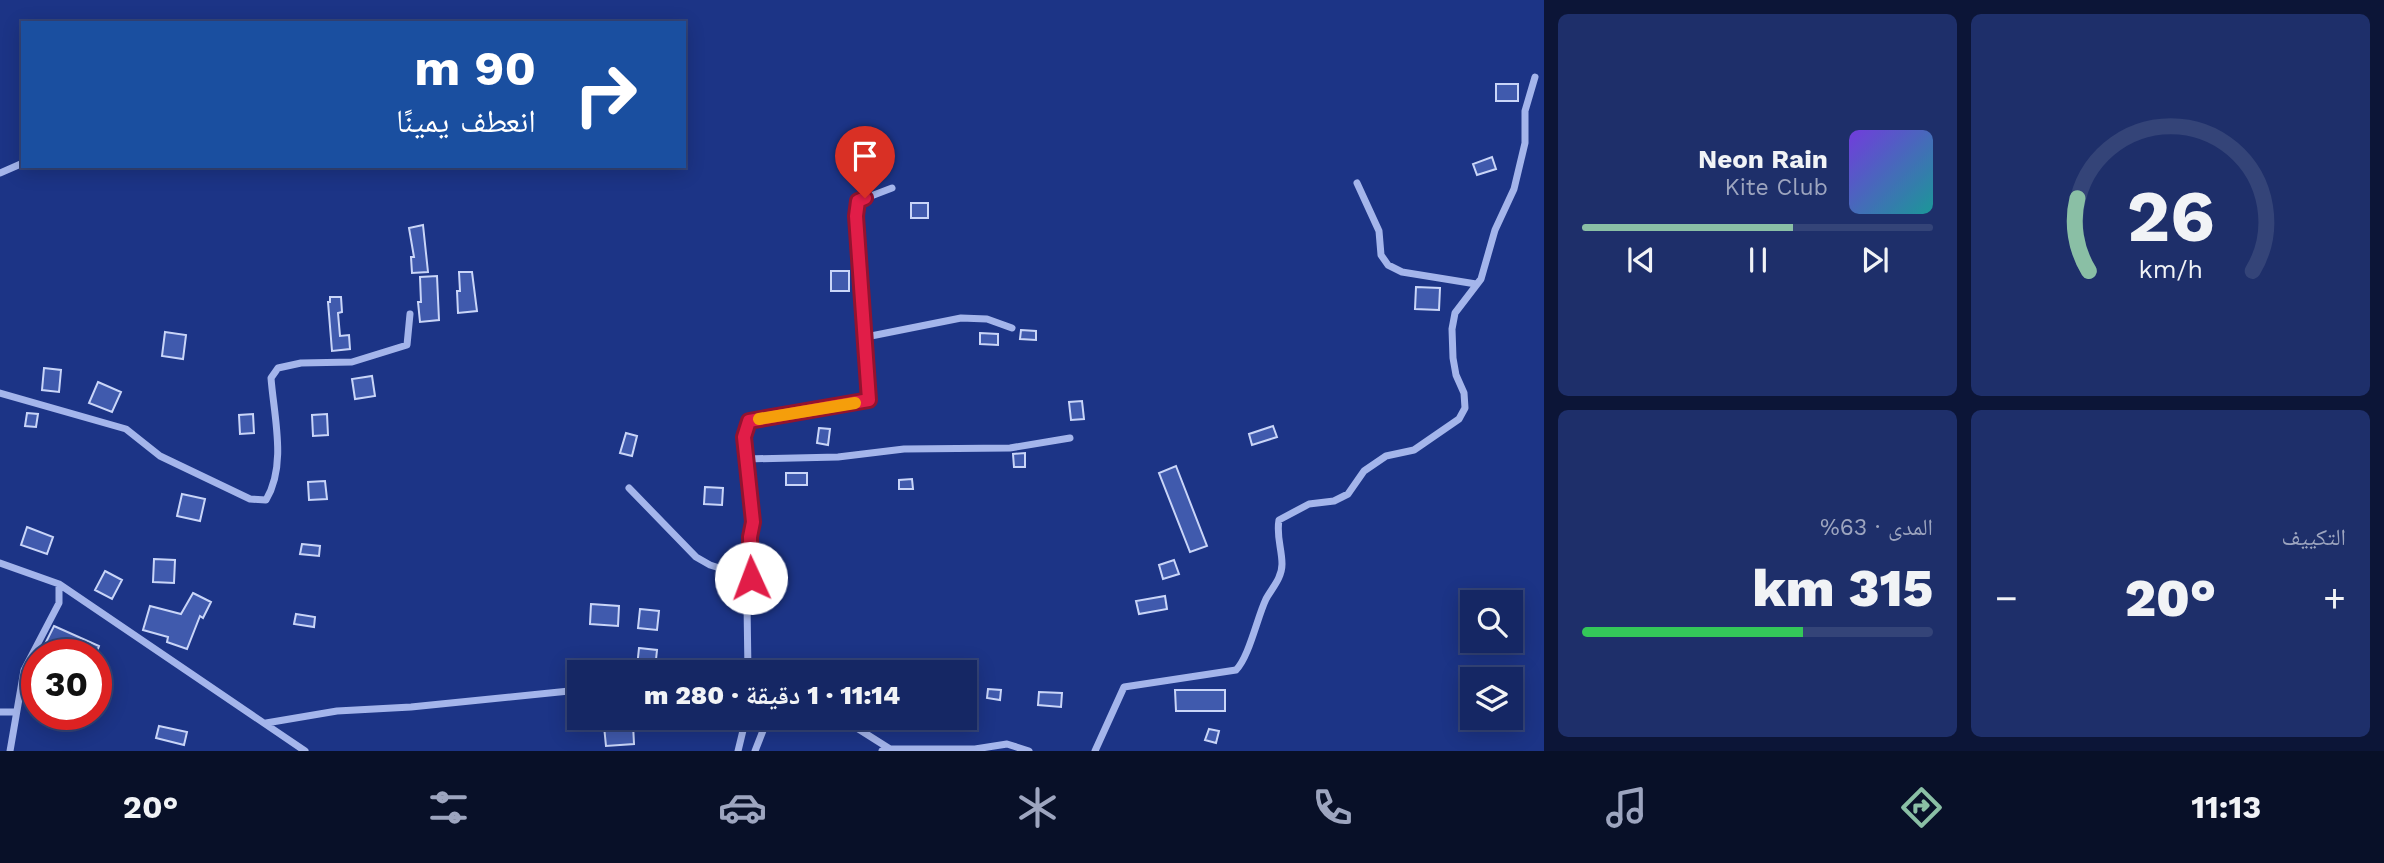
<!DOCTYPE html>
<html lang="ar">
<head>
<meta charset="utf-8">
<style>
  body { margin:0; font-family:"Work Sans","Noto Naskh Arabic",sans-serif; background:#1e2f6a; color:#f1f3f6; direction:rtl; height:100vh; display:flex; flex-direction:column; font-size:26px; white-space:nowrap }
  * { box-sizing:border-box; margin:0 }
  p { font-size:23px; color:#9da5bf }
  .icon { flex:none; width:38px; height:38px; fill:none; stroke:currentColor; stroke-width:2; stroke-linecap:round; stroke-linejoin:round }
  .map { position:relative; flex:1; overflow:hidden; direction:ltr }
  .panel { display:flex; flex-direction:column; gap:14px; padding:14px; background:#0c1537; width:840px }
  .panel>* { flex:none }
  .banner { position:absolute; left:21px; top:21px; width:665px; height:147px; border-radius:0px; box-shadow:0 4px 18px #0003,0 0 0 2px #344478; direction:rtl; background:#1a4fa0; color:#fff; overflow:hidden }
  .buttons { position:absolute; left:1460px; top:590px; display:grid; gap:14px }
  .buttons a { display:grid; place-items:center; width:63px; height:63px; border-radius:0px; background:#152764; box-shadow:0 4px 18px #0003,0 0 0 2px #344478; font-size:35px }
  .speed { position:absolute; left:21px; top:639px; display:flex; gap:14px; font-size:35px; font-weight:700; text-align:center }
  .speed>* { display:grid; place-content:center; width:91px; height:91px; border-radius:50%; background:#152764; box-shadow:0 4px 18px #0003,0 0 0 2px #344478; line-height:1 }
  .speed .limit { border:10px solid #d22; background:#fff; color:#111 }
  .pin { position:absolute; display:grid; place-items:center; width:60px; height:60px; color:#fff; margin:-72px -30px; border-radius:50% 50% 50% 0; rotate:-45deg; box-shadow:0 0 7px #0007 }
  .pin .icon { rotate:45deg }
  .me { position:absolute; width:77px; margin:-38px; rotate:358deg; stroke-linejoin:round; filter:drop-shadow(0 0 5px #0008) }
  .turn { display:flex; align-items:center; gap:24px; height:147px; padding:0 35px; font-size:32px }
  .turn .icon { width:91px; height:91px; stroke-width:2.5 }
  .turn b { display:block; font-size:49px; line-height:60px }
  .big { font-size:52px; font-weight:800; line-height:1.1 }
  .panel .card { flex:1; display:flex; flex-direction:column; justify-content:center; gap:10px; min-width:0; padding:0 24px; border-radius:10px; background:#1e2f6a }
  .panel .dial { align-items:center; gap:0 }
  .dial svg { height:182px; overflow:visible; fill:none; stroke:#344478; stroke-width:7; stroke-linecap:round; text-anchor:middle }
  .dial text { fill:#f1f3f6; stroke:none }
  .song { display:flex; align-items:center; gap:21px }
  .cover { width:84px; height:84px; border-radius:10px; background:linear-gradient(135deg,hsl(260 70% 55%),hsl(180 70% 35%)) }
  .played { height:7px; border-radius:4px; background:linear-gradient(90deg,#8abfa5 60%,#344478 60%) }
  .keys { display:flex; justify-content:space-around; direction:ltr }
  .heat { display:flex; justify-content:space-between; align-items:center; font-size:38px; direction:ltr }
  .charge { height:10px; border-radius:5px; background:linear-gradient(90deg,#34c759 63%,#344478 0) }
  .panel .tiles { flex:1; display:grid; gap:14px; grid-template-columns:repeat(2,1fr) }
  .trip { position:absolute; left:567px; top:660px; width:410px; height:70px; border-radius:0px; background:#152764; box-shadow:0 4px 18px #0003,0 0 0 2px #344478; font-weight:800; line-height:70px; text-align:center; direction:rtl }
  .dock { display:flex; height:112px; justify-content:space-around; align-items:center; background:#081028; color:#9da5bf }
  .dock .icon { width:49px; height:49px }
  .dock .current { color:#8abfa5 }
  .dock b { font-size:32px; color:#f1f3f6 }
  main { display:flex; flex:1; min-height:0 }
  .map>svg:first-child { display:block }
  .building { fill:#405aad; stroke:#c9d5f8; stroke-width:2 }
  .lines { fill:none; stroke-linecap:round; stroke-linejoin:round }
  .minor { stroke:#a4b5eb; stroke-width:7 }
  .route-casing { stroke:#92132f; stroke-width:18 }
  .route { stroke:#e11d48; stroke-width:12 }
  .slow { stroke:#f59e0b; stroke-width:12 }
</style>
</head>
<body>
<main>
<section class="panel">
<div class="tiles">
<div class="card dial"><svg viewBox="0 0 100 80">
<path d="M14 69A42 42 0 1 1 86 69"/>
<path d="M14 69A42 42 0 0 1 9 37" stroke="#8abfa5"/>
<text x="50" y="56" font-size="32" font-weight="700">26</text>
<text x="50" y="72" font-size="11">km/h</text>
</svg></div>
<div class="card">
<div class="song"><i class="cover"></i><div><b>Neon Rain</b><p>Kite Club</p></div></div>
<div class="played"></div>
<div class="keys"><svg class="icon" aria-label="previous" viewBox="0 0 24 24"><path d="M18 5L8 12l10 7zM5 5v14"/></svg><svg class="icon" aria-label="pause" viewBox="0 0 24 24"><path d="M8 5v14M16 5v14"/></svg><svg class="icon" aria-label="next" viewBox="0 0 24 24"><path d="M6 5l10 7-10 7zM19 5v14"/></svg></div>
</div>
<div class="card"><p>التكييف</p>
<div class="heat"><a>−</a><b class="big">20°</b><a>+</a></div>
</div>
<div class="card"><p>المدى · 63%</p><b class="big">315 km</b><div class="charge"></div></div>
</div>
</section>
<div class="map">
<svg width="1544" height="751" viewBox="0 0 1544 751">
  <rect width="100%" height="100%" fill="#1c3486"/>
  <path class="building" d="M1496,84h22v17h-22z
    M1492,157l4,12 -19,6 -4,-11z
    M911,203h17v15h-17z
    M423,225l5,47 -16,1 -1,-16h3l-5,-29z
    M831,271h18v20h-18z
    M459,272h13l5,39 -19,2 -1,-22h3z
    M437,276l2,44 -19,2 -2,-20h3l-1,-25z
    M1416,287l24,1 -1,22 -24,-1z
    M330,297h11l1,15 -4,1 2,23 9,-1 1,14 -18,2 -4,-49h2z
    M1021,330l15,1v9l-16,-1z
    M165,332l21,3 -3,24 -21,-3z
    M980,333l18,1v11l-18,-1z
    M44,368l17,2 -2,22 -17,-2z
    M372,376l3,20 -20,3 -3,-20z
    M98,382l23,10 -9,20 -23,-9z
    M1082,401l2,18 -13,1 -2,-18z
    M27,413l11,1 -2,13 -11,-1z
    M253,414l1,19 -14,1 -1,-19z
    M327,414l1,21 -15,1 -1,-21z
    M1273,426l4,11 -25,8 -3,-11z
    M819,428l11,1 -2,16 -11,-2z
    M626,433l11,3 -5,20 -12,-3z
    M1025,453v14h-11l-1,-13z
    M1176,466l31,80 -17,6 -31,-79z
    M786,473h21v12h-21z
    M912,479l1,10h-14v-9z
    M325,481l2,18 -18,1 -1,-18z
    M705,487l18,1 -1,17 -18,-1z
    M182,494l23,5 -5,22 -23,-5z
    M27,527l26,10 -6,17 -26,-9z
    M302,544l18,2 -1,10 -19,-2z
    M154,559l21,1 -1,23 -21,-1z
    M1174,560l5,14 -16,5 -4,-14z
    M105,571l17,9 -10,19 -17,-9z
    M193,593l18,9 -8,16 -3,-2 -13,33 -20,-7 1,-5 -25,-7 7,-24 31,8z
    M1165,596l2,13 -28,5 -3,-13z
    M591,604l28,2 -1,20 -28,-2z
    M640,609l19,2 -2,19 -19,-2z
    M296,614l19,3 -1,10 -20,-3z
    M54,626l45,20 -3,8h-18l-17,-7 -2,4 -14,-7z
    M639,648l18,2 -2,19 -18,-2z
    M988,689l13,1 -1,10 -13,-2z
    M1175,690h50v21h-49z
    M1039,692l23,1 -1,14 -23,-2z
    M633,724l1,20 -28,2 -2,-20z
    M159,726l28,6 -3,13 -28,-7z
    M1209,729l10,2 -3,12 -11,-3z"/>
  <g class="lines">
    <path class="minor" d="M0,173l23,-10
      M1357,183l22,48 2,24 7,10 14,7 74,12
      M866,337l95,-19 26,1 25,9
      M0,393l126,36 34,27 90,43 16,1c21,-35 8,-83 5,-122l7,-10 23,-5 51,-1 55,-17 3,-31
      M746,459l92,-2 66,-8 106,-1 60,-10
      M629,488l67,69 14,8 41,13
      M0,563l59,21 246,167
      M748,672l-1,-68 5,-32 -2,-35 3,-15 -9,-85 5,-16 120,-21 -13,-184 2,-15 34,-13
      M0,712h15
      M841,718l49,31
      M266,723l71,-12 74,-4 168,-17
      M10,751l14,-81 35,-67v-19
      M738,751l8,-33
      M755,751l13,-33
      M882,751l8,-2h85l32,-5 22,7
      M1095,751l29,-64 112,-17c13,-13 21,-52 30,-71 6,-11 16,-21 16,-35 0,-15 -6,-28 -3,-44l30,-16 25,-3 14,-7 16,-23 22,-15 28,-6 45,-31 6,-11 -1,-15 -8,-18 -3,-17 -1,-29 3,-16 26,-34 14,-49 19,-41 11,-46v-32l10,-34"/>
  </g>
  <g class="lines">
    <defs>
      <path id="route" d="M751,578l-1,-41 3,-15 -9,-85 5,-16 120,-21 -13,-184 2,-15 7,-3"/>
    </defs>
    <use href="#route" class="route-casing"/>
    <use href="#route" class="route"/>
    <path class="slow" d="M759,419l96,-16"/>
  </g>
</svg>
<div class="buttons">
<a><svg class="icon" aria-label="search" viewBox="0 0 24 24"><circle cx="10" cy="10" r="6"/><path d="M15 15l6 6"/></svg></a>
<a><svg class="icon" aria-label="layers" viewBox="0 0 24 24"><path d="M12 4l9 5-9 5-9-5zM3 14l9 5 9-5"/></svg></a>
</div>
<div class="speed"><div class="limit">30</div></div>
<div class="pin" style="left:865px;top:198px;background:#d93025"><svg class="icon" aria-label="arrive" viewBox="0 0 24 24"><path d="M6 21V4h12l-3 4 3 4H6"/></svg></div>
<svg class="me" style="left:751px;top:578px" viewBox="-20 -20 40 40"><circle r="19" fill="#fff"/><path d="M0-13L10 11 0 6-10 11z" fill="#e11d48"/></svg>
<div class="trip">11:14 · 1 دقيقة · 280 m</div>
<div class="banner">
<div class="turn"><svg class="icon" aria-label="right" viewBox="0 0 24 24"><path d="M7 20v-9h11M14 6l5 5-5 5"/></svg><div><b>90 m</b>انعطف يمينًا</div></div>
</div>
</div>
</main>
<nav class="dock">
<b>11:13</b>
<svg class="icon current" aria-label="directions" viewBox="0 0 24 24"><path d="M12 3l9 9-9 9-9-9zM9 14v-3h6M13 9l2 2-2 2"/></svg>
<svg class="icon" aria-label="music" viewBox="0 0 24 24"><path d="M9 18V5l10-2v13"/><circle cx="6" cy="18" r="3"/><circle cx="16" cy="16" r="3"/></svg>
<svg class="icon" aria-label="phone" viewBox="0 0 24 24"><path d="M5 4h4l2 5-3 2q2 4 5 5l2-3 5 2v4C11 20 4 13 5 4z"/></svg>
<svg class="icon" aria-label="climate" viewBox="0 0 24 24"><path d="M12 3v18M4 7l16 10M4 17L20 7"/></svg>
<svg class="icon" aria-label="car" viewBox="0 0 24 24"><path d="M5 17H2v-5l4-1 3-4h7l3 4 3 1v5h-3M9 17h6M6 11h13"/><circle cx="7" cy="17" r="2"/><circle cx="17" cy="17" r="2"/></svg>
<svg class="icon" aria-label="filters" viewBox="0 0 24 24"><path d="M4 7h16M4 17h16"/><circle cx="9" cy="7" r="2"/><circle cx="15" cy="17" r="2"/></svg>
<b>20°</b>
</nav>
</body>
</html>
